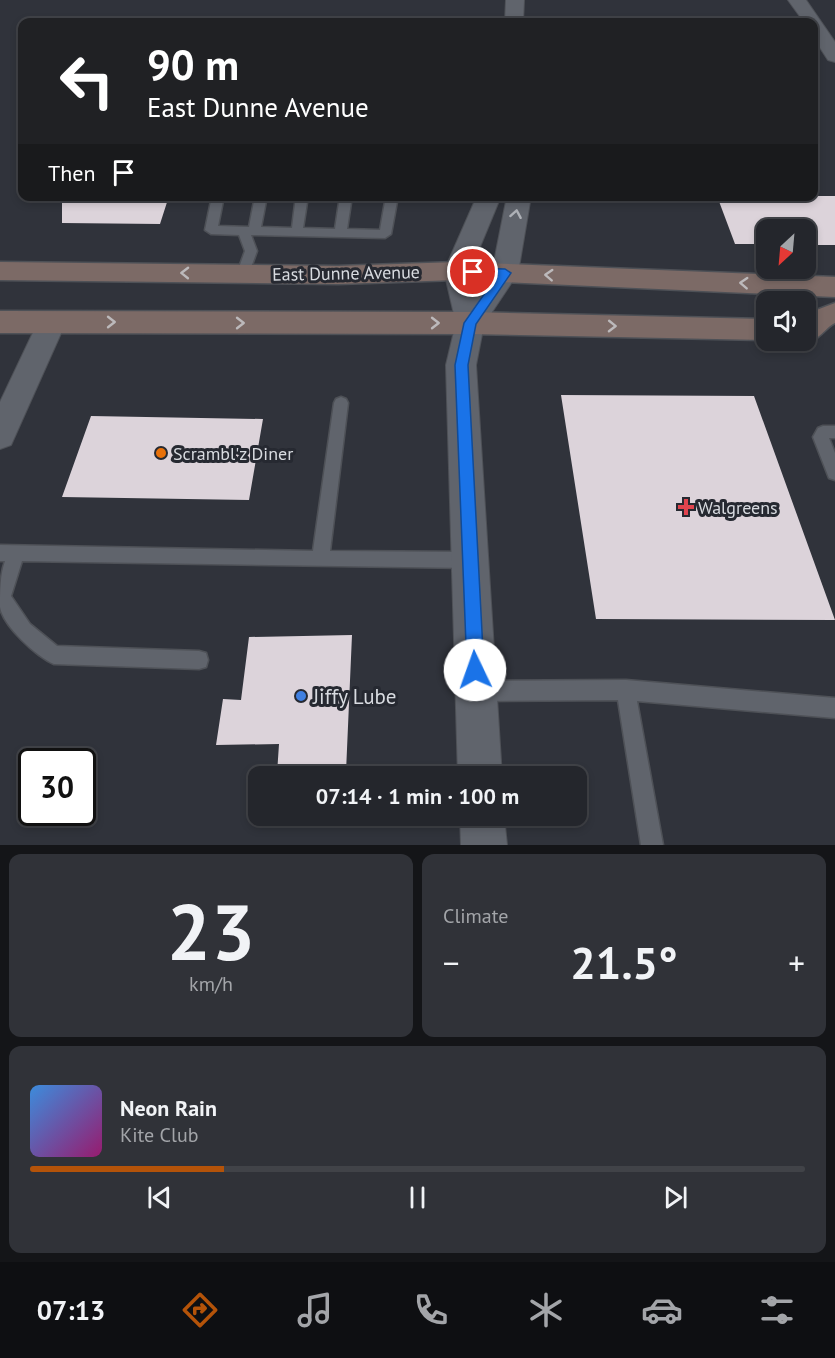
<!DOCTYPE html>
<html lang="en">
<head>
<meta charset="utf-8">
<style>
  body { margin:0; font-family:"PT Sans",sans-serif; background:#303238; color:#f1f3f6; height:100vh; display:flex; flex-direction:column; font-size:22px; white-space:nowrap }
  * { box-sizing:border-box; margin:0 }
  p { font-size:20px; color:#a3a5a9 }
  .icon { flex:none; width:33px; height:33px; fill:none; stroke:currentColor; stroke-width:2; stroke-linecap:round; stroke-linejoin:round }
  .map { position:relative; height:845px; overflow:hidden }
  .side { display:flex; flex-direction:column; gap:9px; padding:9px; background:#141518; flex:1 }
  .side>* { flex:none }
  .hud { position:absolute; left:18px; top:18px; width:800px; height:183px; border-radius:12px; box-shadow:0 3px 9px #0003,0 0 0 2px #414348; background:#202124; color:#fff; overflow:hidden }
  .needle { width:39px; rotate:206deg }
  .controls { position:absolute; left:756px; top:219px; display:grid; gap:12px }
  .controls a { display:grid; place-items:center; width:60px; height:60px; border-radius:12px; background:#24262c; box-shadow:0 3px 9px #0003,0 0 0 2px #414348; font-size:30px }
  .speed { position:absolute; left:18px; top:748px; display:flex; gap:12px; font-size:30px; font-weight:700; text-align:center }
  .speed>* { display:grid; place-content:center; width:78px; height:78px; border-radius:50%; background:#24262c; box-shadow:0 3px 9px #0003,0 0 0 2px #414348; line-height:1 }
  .speed .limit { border:3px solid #111; border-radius:9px; background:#fff; color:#111 }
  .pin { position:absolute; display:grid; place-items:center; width:51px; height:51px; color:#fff; margin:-26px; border:3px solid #fff; border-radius:50%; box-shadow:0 2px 6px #0007 }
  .me { position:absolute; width:66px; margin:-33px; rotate:357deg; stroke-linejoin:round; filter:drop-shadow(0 0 4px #0008) }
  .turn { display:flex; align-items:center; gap:21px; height:126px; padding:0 30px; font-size:27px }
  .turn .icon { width:78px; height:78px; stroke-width:2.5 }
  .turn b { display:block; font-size:42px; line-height:51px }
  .then { display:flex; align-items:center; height:57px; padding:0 30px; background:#0003; gap:12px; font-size:22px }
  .big { font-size:45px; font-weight:700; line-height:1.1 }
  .side .widget { flex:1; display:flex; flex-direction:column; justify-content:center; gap:9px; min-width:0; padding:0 21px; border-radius:12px; background:#303238 }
  .side .dial { align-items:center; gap:0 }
  .dial b { font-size:78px; line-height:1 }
  .song { display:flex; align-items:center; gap:18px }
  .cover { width:72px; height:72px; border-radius:9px; background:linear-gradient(135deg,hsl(210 70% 55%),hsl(320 70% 35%)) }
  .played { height:6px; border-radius:3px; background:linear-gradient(90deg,#b45309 25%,#414348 25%) }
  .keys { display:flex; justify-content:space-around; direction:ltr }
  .heat { display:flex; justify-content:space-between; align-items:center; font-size:33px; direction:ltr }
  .side .tiles { flex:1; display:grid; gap:9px; grid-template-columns:1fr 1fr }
  .widget:last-child { grid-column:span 2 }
  .trip { position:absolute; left:248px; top:766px; width:339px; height:60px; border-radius:12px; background:#24262c; box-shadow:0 3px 9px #0003,0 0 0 2px #414348; font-weight:700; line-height:60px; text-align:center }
  .tabs { display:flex; height:96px; justify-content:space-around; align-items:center; background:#0e0f12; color:#a3a5a9 }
  .tabs .icon { width:42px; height:42px }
  .tabs .active { color:#b45309 }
  .tabs b { font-size:27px; color:#f1f3f6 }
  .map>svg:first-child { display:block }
  .building { fill:#dcd3da }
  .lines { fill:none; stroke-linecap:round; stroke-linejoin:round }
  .lane-casing { stroke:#4e5157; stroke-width:3 }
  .street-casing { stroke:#4e5157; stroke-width:2 }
  .secondary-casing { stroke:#4e5157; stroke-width:3 }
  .lane { fill:#60646c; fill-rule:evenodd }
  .street { fill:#60646c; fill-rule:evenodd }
  .secondary { fill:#7c6a66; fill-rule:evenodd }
  .oneway { stroke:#aeb1b7 }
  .oneway2 { stroke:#bcb9bb }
  .route { fill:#1a73e8; stroke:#114b97; stroke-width:1.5 }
  .food-dot { fill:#e8710a; stroke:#262931; stroke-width:2 }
  .health-dot { fill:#e0444e; stroke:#262931; stroke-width:2 }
  .shop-dot { fill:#3f7fe0; stroke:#262931; stroke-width:2 }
  .labels { text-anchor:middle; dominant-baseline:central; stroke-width:6; stroke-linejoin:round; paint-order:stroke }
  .street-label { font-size:18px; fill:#d8dbe0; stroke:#262931 }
  .poi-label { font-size:18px; fill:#d8dbe0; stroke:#262931; text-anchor:start }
  .near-poi-label { font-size:21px; fill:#d8dbe0; stroke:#262931; text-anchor:start }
</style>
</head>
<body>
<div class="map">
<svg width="835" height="845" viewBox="0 0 835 845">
  <rect width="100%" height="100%" fill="#30333b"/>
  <path class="building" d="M62,196h107l-9,28 -98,-1z
    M717,196h118v49h-29v-15h-40v14h-31z
    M561,395l193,1 81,224 -239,-1z
    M91,416l172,3 -14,81 -187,-3z
    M352,635l-6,137 -69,2 2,-30 -63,1 7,-46 18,1 8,-63z"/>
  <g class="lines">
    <defs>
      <path id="lane" d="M212,196h12l-6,30 31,1 6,-31h12l-6,31 31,1 4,-32h12l-5,32 32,1 5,-33h12l-5,33 33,1 6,-34h12l-7,38 -6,4 -134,-3 6,16 -8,22 -6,4 -6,-4 8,-22 -6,-16 -28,-1 -6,-4z
        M341,397l5,2 2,4 -18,148 140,1 6,2 3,6 -3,6 -6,2 -448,-7 -11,35 19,28 27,22 142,5 7,2 2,7 -2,7 -7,2 -145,-5c-17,-7 -51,-38 -54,-57 0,-15 0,-32 5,-46h-5v-16l313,6 21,-148 2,-4z
        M823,426h12v12h-6l6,15v27l-6,-2 -16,-41 5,-9z
        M626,680l209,18v20l-198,-17 26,144h-22l-23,-145 -140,1 -7,-3 -3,-7 3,-7 7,-3z"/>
      <path id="street" d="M506,0h18l-1,22h-18z
        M788,0h18l29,42v20l-7,-2 -15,-23v-15h-9z
        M477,196h24l-31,75 6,22 16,-21 15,-76h24l-13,77 -34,51 -8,41 26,412h-44l-12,-412 10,-42 -12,-52z
        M52,312l10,3 4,7 -55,123 -11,4v-47l38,-80 4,-7z
        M460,816h44l3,29h-46z"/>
      <path id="secondary" d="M0,262l338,4 119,-4 378,15v20l-378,-17 -119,4 -338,-4z
        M835,303v20c-12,6 -16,20 -31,17h2v-26z
        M0,311l470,1 296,7 1,21 -297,-6 -470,-1z"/>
    </defs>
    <use href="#lane" class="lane-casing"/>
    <use href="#street" class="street-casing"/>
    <use href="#secondary" class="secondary-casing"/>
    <use href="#lane" class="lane"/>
    <use href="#street" class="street"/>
    <use href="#secondary" class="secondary"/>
  </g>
  <defs><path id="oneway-chevron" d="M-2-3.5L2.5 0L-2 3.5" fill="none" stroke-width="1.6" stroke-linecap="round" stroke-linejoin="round" transform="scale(1.5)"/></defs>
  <use class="oneway" href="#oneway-chevron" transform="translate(516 214) rotate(-80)"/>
  <g class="oneway2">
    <use href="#oneway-chevron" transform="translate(185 273) rotate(-179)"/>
    <use href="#oneway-chevron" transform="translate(549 275) rotate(-177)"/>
    <use href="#oneway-chevron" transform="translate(744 283) rotate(-177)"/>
    <use href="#oneway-chevron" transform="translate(111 322)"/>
    <use href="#oneway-chevron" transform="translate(240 323)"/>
    <use href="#oneway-chevron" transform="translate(435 323)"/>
    <use href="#oneway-chevron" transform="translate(612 326) rotate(1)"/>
  </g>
  <path class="route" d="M473,268l32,1 6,4 -35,51 -8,41 16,305 -3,6 -6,2 -6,-2 -2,-6 -12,-305 9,-42 33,-47 -28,-2v-5z"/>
  <circle class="food-dot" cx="161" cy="453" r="6"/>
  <path class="health-dot" d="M683 498h6v6h6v6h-6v6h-6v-6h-6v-6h6z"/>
  <circle class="shop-dot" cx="301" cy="696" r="6"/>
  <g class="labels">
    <g class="street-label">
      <text transform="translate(346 273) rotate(-1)">East Dunne Avenue</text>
    </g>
    <g class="poi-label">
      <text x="173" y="453">Scrambl'z Diner</text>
      <text x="698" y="507">Walgreens</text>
    </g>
    <g class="near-poi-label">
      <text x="313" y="696">Jiffy Lube</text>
    </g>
  </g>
</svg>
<div class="controls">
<a><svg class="needle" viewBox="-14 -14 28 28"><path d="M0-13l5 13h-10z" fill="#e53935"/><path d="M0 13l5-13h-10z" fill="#a3a5a9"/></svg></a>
<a><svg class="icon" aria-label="sound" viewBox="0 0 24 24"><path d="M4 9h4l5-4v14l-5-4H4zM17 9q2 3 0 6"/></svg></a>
</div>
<div class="speed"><div class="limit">30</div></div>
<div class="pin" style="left:473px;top:272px;background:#d93025"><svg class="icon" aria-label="arrive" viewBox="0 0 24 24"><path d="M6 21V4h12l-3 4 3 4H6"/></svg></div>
<svg class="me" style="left:475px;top:670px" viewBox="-20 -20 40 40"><circle r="19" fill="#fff"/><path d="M0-13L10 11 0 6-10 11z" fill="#1a73e8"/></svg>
<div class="trip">07:14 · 1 min · 100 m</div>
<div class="hud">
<div class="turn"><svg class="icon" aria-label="left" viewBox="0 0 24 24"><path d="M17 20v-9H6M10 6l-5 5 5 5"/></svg><div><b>90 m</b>East Dunne Avenue</div></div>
<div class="then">Then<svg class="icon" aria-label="arrive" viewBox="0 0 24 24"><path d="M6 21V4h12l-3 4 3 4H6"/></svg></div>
</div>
</div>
<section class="side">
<div class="tiles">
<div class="widget dial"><b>23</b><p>km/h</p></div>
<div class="widget"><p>Climate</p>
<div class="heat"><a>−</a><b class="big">21.5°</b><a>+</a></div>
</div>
<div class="widget">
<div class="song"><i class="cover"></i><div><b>Neon Rain</b><p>Kite Club</p></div></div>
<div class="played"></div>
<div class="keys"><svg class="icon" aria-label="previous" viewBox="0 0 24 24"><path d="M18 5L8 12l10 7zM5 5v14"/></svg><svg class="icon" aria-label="pause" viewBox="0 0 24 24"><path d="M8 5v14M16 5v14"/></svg><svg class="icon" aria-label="next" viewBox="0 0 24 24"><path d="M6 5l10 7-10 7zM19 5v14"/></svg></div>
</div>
</div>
</section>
<nav class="tabs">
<b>07:13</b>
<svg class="icon active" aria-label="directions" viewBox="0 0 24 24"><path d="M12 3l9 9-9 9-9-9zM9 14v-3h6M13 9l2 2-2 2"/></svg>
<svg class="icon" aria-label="music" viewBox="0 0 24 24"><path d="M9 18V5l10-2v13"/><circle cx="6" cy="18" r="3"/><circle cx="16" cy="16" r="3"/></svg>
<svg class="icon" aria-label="phone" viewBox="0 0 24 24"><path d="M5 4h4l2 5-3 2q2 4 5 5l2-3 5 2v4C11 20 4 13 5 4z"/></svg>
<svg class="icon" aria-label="climate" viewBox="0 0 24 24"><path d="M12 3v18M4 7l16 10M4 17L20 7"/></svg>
<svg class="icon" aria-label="car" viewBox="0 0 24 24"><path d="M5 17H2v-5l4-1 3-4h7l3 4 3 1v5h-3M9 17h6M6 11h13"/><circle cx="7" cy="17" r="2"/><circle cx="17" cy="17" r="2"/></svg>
<svg class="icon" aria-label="filters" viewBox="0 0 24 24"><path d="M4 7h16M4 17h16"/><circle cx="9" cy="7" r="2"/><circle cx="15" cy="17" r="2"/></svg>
</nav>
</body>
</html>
